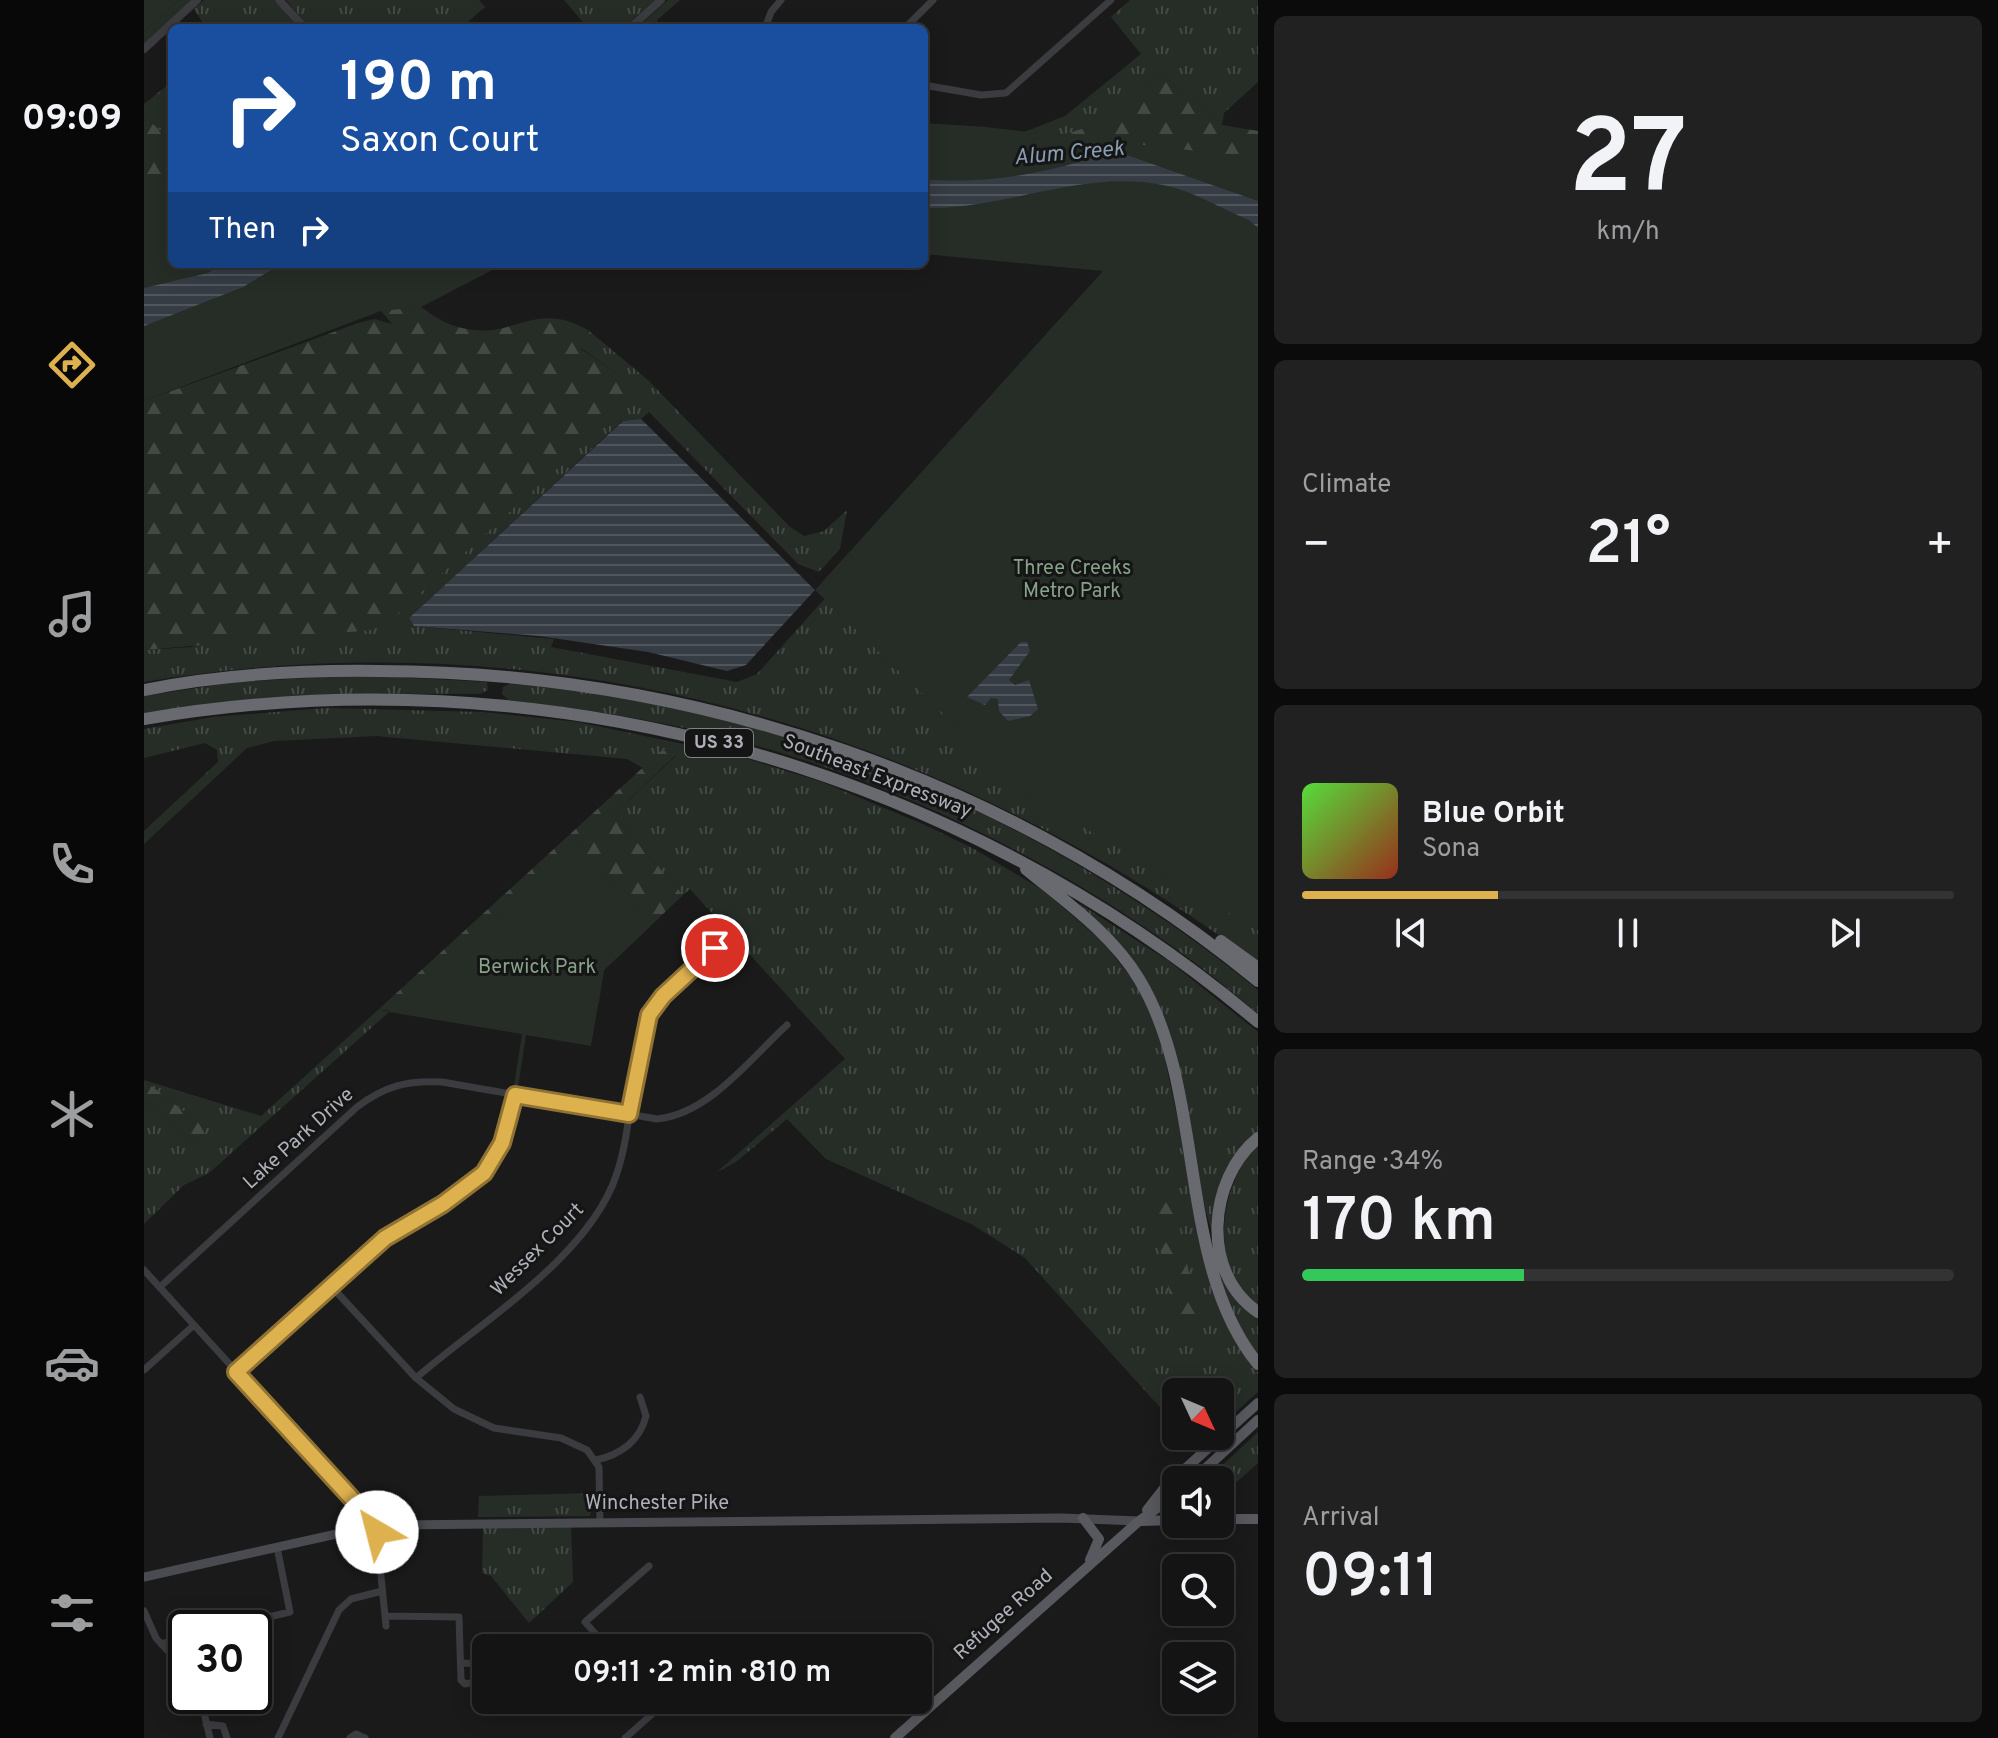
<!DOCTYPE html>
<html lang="en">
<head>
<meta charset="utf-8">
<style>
  body { margin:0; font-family:Overpass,sans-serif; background:#212122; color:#f1f3f6; height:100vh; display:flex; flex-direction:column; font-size:30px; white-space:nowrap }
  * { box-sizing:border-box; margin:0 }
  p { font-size:26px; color:#9d9ea0 }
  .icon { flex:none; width:44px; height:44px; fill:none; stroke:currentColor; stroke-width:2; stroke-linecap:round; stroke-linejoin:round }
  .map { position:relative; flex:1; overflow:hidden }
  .side { display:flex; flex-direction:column; gap:16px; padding:16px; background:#0b0b0b; width:740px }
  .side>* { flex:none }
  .guide { position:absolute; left:24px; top:24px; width:760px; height:244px; border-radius:12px; box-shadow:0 4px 20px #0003,0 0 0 2px #333334; background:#1a4fa0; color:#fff; overflow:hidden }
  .needle { width:52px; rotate:134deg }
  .fabs { position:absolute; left:1018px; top:1378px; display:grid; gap:16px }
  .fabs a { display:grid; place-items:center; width:72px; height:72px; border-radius:12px; background:#141414; box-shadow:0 4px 20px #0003,0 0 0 2px #333334; font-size:40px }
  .speed { position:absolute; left:24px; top:1610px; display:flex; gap:16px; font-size:40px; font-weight:700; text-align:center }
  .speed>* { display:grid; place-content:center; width:104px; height:104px; border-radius:50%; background:#141414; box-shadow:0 4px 20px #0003,0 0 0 2px #333334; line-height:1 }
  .speed .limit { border:4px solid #111; border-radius:12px; background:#fff; color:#111 }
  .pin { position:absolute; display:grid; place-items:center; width:68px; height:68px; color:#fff; margin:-34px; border:4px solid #fff; border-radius:50%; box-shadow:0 2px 8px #0007 }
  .me { position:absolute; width:88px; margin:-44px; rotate:323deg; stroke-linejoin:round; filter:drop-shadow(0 0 6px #0008) }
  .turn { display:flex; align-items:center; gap:28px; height:168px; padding:0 40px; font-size:36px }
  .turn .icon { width:104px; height:104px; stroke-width:2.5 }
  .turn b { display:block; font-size:56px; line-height:68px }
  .then { display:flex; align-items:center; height:76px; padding:0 40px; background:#0003; gap:16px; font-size:30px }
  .big { font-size:60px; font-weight:600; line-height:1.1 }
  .side .widget { flex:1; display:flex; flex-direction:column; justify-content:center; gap:12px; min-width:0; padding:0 28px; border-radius:12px; background:#212122 }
  .side .dial { align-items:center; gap:0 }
  .dial b { font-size:104px; line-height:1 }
  .song { display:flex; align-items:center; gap:24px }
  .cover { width:96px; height:96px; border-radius:12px; background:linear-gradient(135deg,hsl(110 70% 55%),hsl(10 70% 35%)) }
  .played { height:8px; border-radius:4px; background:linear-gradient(90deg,#deb14f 30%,#333334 30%) }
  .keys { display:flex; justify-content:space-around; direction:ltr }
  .heat { display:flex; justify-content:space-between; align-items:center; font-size:44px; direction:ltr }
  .charge { height:12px; border-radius:6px; background:linear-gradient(90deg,#34c759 34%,#333334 0) }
  .trip { position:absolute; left:328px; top:1634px; width:460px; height:80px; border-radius:12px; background:#141414; box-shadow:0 4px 20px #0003,0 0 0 2px #333334; font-weight:600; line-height:80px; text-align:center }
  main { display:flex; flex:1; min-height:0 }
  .dock { display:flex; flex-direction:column; width:144px; justify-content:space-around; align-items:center; background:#080808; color:#9d9ea0 }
  .dock .icon { width:56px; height:56px }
  .dock .selected { color:#deb14f }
  .dock b { font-size:36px; color:#f1f3f6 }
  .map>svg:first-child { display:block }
  .grass { fill:url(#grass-tufts) }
  .forest { fill:url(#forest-firs) }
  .park { fill:#262d27 }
  .water { fill:url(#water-rules) }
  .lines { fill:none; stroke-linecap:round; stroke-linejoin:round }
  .minor { stroke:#3b3c40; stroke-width:7 }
  .tertiary { stroke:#3b3c40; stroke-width:8 }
  .secondary { stroke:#494b50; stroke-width:9 }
  .primary { stroke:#57595f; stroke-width:10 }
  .motorway { stroke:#686a70; stroke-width:12 }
  .route-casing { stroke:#907333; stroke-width:20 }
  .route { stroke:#deb14f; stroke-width:14 }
  .labels { text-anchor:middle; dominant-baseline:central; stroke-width:6; stroke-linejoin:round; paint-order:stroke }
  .shield { fill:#151516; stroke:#808288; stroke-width:2 }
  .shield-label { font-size:18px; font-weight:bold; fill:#aeb1b9 }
  .park-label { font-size:20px; fill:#87a289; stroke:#151516 }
  .street-label { font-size:20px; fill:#aeb1b9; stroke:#151516 }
  .water-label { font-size:22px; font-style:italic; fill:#899db0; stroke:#151516 }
</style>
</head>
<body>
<main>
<nav class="dock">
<b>09:09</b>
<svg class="icon selected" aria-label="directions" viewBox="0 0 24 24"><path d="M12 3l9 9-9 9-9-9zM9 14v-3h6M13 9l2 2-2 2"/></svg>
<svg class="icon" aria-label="music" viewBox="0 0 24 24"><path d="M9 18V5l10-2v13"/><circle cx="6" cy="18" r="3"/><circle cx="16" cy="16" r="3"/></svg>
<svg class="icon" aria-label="phone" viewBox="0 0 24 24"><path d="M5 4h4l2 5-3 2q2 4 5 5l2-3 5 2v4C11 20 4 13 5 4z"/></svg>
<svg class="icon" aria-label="climate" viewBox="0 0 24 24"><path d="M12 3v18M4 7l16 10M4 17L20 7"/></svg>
<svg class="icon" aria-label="car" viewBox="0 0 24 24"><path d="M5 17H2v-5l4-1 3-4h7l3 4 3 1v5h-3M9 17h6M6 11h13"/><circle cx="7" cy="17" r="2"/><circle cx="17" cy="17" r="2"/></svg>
<svg class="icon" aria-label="filters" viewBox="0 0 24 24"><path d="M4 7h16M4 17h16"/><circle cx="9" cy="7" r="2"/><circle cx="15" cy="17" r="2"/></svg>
</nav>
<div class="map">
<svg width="1114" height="1738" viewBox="0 0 1114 1738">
  <defs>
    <pattern id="grass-tufts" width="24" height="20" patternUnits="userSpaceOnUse" patternTransform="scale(2)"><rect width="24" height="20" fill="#262d27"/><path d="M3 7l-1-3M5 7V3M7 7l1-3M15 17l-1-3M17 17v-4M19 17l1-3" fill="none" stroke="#434944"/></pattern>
    <pattern id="forest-firs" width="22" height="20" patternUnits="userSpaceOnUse" patternTransform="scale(2)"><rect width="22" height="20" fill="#262d27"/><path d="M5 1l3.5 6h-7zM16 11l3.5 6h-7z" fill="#434944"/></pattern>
    <pattern id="water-rules" width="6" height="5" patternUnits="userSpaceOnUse" patternTransform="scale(2)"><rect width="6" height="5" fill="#353c43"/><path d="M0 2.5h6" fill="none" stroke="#50565c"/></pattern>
  </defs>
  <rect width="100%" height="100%" fill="#1a1a1b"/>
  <path class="grass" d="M35,0h13l-48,44v-13z
    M60,0h70l25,28h-93l-12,-19z
    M142,0h193l6,7 -24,21h-151z
    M420,0h91l-32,28h-35z
    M524,0h12l-23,20 3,8h-23z
    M986,0h128v82l-34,31 -2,12 -63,-52 -50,47 -30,13 -75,7 61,-24 76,-62 -30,-37z
    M25,84l3,1v56l-28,-25v-12z
    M444,330l60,50 142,147 14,9 20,-5 23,-21 -7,39 -21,23 -21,-8 -149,-152 -8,7 -19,2 -213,197 5,8 140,13 -3,8 186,35 20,-8 81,-90 420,331v48c-326,-240 -713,-348 -1114,-281v-32l48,-3 427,-272 -38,-27z
    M216,675l127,7 1,8 -8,4c-113,-1 -225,-1 -336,20v-18l92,-14z
    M365,684c273,18 538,135 749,306v24c-133,-117 -322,-217 -493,-266 -83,-24 -169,-38 -256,-48l-7,-6 1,-7z
    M183,708l156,4 95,10 157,33 87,27 103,43 51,25 68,41 60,52 35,45 22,52 51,243 18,46 28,43v20l-38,34v-34h-44v33l-151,-167 -52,-33 -147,-66 -39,-40 -51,43 -19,10 128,-113 -155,-170 -7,6 -57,-65 -11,-17 61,-57 -14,-6 -19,18 -16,-9 -251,-23 -102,5 -27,7 -103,96v-13l74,-69 -1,-12 -12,-7 -61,15v-29l69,-12z
    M936,904l90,58 88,70v101l-14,12 -30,90c-9,-10 -40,-192 -55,-229 -16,-39 -52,-69 -80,-99z
    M235,1009l10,3 -180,161 -25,12 -40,39v-117l6,-5 44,40 11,-14 -61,-48 117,36z
    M1114,1146v159c-8,-7 -17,-14 -22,-23 -23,-39 -11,-106 22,-136z
    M1080,1280l34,36v41l-22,-33 -14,-43z
    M1114,1432v31l-27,24 -10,-4 -6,-11z
    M453,1493l-7,23 -112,1 1,-21z
    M427,1527l2,55 -44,41 -38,-47 -9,-3 1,-45z"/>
  <path class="forest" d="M1015,73l63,52 36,6v70l-220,-62c63,-10 75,-23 121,-66z
    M0,116l28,25v123l-28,24z
    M241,274c24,22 49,50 82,55 49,9 68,-29 121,1l-7,19 38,26 9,15 -9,22 -227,207 -20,11 -228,20v-249l214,-78 17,-4 17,5 -11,-13z
    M518,750l14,5 -61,58 11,17 57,65 -79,75 -5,32 -172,16 -48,-9z
    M0,1080l61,48 -1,10 -10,4 -44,-40 -6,5z
    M1018,1173l7,3 33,161 -9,5 -12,-9 -7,-15 -21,-112v-22z"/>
  <path class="park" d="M0,0h35l-35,31z
    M780,123l62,4 272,31v772l-233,-137 -210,-203 288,-319 -179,-17z
    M28,185v79h332l-83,43 -40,4 -237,90v-211z
    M434,843l72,84 -46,43 -13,76 -65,-11 -8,52 -4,-1 8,-52 -133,-22z"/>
  <path class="water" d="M971,151l143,50v27l-9,-8c-27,-11 -58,-30 -86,-35 -81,-16 -158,25 -239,23v-29c64,7 131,-8 191,-28z
    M79,264h58l-38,23 -99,39v-38l64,-15z
    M497,419l174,171 -69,75 -19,6 -79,-19 -109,-16 -125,-10 -5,-8 214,-197z
    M877,642h6l3,9 -21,29 6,5 14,-5 9,29 -8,7 -22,5 -9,-10 -1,-12 -7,-1 -6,7 -18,-8z"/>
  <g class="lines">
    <path class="minor" d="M621,28l6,-16 10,-12
      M761,28l28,-28
      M780,85l57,10 25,-2 105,-93
      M0,1270l211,232 8,26
      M187,1286l85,92 38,31 40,19 67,10 26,12 12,17 1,55
      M16,1287l197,-180c28,-21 50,-27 85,-25l215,37c52,-5 93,-60 130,-94
      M0,1370l50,-45
      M92,1372l149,-134 58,-34 41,-31 18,-30 13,-48
      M272,1378c63,-55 172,-120 200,-202 18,-52 13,-110 33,-161l14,-19 52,-48
      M452,1460c24,-5 44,-19 50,-44l-6,-19
      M232,1526l10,100
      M0,1611l12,27 30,33
      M241,1616l74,1 2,63 4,4 17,-3 -3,-17 -17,-1
      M78,1628l68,-16 -13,-65
      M17,1644l25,-8
      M464,1648l-23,-26 64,-56
      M572,1648l8,-7
      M56,1696l10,42
      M62,1724l17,2 4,12
      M134,1738l61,-128 12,-11 31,-8
      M206,1738l6,-4 9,4
      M481,1738l43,-38"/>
    <path class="tertiary" d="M135,0l26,28
      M486,28l31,-28
      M0,49l53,-49"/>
    <path class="secondary" d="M0,1577l219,-49 37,-3 661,-7 78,3"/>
    <path class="primary" d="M1049,1480l65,-60
      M1003,1510l18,-23 93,-84
      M939,1518l16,21 -9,21
      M1076,1519h38
      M997,1521l35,-1
      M751,1738l244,-217 37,-26"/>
    <path class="motorway" d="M0,690c78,-16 156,-20 235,-19 318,1 632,108 879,310
      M0,719c395,-68 807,44 1114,303
      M882,869c40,33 86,65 113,110 68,112 37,285 119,385
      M1077,941l37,27
      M1114,1138c-50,41 -58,135 0,174"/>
  </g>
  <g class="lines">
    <defs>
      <path id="route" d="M233,1532l-1,-6 -13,2 -8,-26 -119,-130 149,-134 58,-34 41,-31 18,-30 13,-48 114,19 20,-99 14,-19 52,-48"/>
    </defs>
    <use href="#route" class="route-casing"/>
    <use href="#route" class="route"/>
  </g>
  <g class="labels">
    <rect class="shield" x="541" y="729" width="68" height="28" rx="6"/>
    <g class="shield-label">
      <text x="575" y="743">US 33</text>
    </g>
    <g class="park-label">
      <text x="928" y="569">Three Creeks<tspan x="928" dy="23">Metro Park</tspan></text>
      <text x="393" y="968">Berwick Park</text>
    </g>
    <g class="street-label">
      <text transform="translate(733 777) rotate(21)">Southeast Expressway</text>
      <text transform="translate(155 1139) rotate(-42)">Lake Park Drive</text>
      <text transform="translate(394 1250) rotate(-45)">Wessex Court</text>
      <text x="513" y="1504">Winchester Pike</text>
      <text transform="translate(860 1615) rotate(-42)">Refugee Road</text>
    </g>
    <g class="water-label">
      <text transform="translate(925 154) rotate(-5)">Alum Creek</text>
    </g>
  </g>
</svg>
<div class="fabs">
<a><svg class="needle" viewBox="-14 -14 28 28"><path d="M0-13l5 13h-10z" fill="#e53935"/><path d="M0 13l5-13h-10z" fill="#9d9ea0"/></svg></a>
<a><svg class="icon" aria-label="sound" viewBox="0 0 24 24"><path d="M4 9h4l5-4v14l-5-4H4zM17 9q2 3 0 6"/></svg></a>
<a><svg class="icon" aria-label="search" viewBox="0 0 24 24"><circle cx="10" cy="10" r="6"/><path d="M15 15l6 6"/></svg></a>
<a><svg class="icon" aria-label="layers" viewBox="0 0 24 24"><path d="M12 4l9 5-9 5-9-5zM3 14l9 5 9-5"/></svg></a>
</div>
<div class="speed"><div class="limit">30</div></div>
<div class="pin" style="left:571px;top:948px;background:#d93025"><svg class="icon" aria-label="arrive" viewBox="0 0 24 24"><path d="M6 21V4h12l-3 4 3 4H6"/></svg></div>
<svg class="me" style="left:233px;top:1532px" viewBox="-20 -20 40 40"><circle r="19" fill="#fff"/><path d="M0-13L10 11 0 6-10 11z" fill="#deb14f"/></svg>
<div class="trip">09:11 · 2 min · 810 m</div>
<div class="guide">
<div class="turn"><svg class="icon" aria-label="right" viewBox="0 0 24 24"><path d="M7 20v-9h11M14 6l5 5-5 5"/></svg><div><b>190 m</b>Saxon Court</div></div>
<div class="then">Then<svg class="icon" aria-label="right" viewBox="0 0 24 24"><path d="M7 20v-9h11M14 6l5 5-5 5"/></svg></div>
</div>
</div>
<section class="side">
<div class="widget dial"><b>27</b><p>km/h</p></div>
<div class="widget"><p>Climate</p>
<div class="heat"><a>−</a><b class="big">21°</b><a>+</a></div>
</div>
<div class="widget">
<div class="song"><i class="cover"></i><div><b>Blue Orbit</b><p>Sona</p></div></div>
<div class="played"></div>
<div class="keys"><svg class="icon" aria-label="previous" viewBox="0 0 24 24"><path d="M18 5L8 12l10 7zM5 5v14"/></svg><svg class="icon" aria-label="pause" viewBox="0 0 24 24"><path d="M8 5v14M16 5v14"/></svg><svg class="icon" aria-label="next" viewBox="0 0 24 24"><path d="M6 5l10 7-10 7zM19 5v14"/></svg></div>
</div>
<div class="widget"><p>Range · 34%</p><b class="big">170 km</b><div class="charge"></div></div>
<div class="widget"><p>Arrival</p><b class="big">09:11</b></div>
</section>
</main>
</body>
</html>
